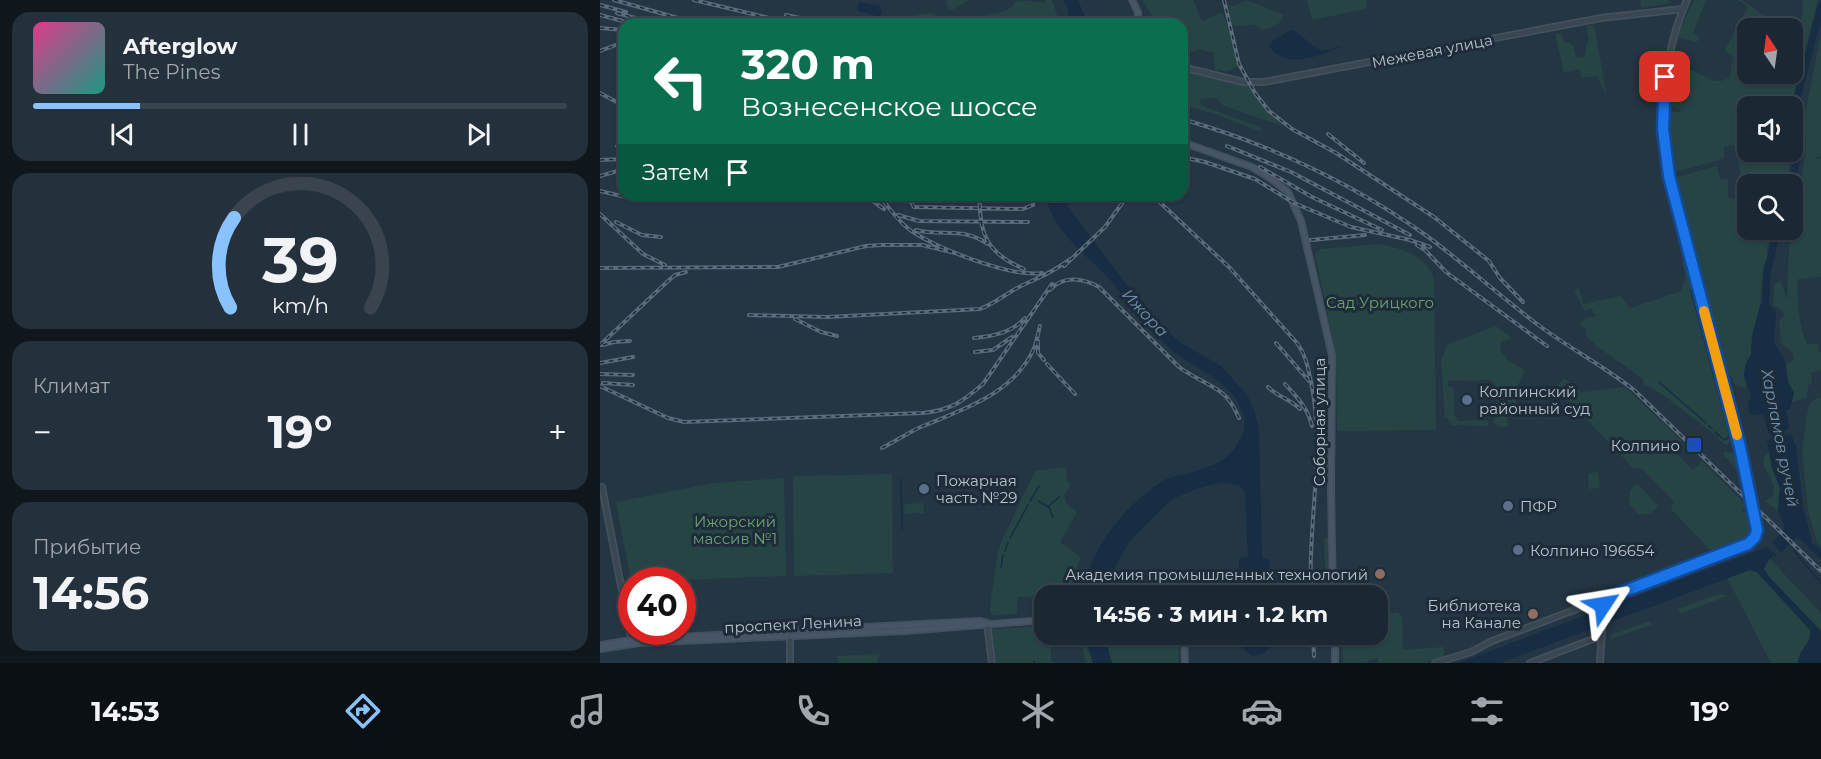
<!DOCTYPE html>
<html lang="ru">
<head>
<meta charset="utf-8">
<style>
  body { margin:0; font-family:Montserrat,sans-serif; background:#24303b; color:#f1f3f6; height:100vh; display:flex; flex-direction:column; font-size:22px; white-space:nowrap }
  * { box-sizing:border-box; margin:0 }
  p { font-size:20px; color:#a0a6ac }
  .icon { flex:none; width:33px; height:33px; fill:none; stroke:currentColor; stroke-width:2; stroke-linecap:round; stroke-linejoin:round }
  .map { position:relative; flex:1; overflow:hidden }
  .panel { display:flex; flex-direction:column; gap:12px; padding:12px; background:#0f161c; width:600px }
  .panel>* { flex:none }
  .guide { position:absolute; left:18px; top:18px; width:570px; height:183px; border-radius:18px; box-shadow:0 2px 4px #0004,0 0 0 2px #39444e; background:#0b6e4f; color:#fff; overflow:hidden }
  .needle { width:39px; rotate:347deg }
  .tools { position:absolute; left:1137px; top:18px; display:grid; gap:12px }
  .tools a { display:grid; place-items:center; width:66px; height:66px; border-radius:12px; background:#1b2833; box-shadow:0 2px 4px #0004,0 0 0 2px #39444e; font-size:30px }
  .speed { position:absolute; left:18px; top:567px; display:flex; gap:12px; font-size:30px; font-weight:700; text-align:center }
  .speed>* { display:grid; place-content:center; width:78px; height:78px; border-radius:50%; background:#1b2833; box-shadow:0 2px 4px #0004,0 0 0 2px #39444e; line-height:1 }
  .speed .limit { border:9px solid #d22; background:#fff; color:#111 }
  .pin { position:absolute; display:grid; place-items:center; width:51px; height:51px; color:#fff; margin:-26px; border-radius:12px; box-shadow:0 3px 9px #0006 }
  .me { position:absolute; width:66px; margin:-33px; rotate:57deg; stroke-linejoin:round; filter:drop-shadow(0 0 4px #0008) }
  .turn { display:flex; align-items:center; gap:21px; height:126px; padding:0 24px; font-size:27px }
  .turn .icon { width:78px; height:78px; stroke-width:2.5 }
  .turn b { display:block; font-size:42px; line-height:51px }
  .then { display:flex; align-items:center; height:57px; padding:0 24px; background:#0003; gap:12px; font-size:22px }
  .big { font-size:45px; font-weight:700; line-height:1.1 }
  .panel .tile { flex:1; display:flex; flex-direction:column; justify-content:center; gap:9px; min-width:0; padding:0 21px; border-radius:18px; background:#24303b }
  .panel .dial { align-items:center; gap:0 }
  .dial svg { height:156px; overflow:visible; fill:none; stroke:#39444e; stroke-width:7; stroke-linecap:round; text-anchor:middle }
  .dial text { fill:#f1f3f6; stroke:none }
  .song { display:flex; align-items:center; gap:18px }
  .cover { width:72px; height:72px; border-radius:9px; background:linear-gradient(135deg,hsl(330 70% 55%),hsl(170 70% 35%)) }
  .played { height:6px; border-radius:3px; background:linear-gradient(90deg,#89c3ff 20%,#39444e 20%) }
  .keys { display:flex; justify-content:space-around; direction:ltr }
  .heat { display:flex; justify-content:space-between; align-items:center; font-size:33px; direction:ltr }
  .trip { position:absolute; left:434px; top:585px; width:354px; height:60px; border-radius:18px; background:#1b2833; box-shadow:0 2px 4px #0004,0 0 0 2px #39444e; font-weight:700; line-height:60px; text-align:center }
  .dock { display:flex; height:96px; justify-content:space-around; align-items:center; background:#0b1014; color:#a0a6ac }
  .dock .icon { width:42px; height:42px }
  .dock .selected { color:#89c3ff }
  .dock b { font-size:27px; color:#f1f3f6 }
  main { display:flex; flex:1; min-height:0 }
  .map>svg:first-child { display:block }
  .green { fill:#274445 }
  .water { fill:#162d43 }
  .pier { fill:#243544 }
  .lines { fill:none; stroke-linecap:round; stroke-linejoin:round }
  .stream { stroke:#162d43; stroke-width:1.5 }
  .river { stroke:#162d43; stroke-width:7 }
  .tertiary-casing { stroke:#43505d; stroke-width:8 }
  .secondary-casing { stroke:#43505d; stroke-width:8 }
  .tertiary { stroke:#394753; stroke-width:4.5 }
  .secondary { stroke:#475667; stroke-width:4.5 }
  .rail-casing { stroke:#5b6b7b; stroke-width:4 }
  .rail { stroke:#1e2c39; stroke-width:1.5; stroke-dasharray:4.5; stroke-linecap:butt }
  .route-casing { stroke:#114b97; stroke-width:15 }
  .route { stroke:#1a73e8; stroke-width:10 }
  .slow { stroke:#f59e0b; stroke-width:10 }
  .service-dot { fill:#5c6f8a; stroke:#1e2c39; stroke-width:2 }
  .transit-dot { fill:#1a4fb4; stroke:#1e2c39; stroke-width:2 }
  .education-dot { fill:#8d6e63; stroke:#1e2c39; stroke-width:2 }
  .labels { text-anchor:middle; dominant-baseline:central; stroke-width:6; stroke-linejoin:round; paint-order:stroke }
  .street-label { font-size:15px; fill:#b6c1cd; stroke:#1e2c39 }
  .park-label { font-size:15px; fill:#6ca072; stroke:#1e2c39 }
  .poi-label { font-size:15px; fill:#b6c1cd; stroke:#1e2c39; text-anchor:start }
  .water-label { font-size:16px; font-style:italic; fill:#6d90ae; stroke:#1e2c39 }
</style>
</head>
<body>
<main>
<section class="panel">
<div class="tile">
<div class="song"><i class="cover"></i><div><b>Afterglow</b><p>The Pines</p></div></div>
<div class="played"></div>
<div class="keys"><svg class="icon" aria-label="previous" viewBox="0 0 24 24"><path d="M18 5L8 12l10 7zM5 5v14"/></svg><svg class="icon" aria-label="pause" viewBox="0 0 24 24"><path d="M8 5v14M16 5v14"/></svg><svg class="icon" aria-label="next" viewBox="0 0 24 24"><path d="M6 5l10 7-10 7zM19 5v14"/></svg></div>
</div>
<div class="tile dial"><svg viewBox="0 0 100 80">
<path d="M14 69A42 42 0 1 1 86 69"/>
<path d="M14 69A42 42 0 0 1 16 23" stroke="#89c3ff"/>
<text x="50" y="56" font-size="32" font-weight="700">39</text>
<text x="50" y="72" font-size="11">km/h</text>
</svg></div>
<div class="tile"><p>Климат</p>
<div class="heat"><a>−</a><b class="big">19°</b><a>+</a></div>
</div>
<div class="tile"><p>Прибытие</p><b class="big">14:56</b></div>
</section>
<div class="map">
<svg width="1221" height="663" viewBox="0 0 1221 663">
  <rect width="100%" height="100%" fill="#243544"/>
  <path class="green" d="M348,0h22l-20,11 -5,-9z
    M417,0l28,3v-3h7l8,24h-77l2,-9c14,-2 24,-2 32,-15z
    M542,0h51l9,21 20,-9 5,12 11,42 -10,5 -13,-1 -1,-17 -16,-4 -4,3 -12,-4v-24h-25z
    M707,0h60l-1,9 -54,11z
    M1040,0h27l4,3 -30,5z
    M1094,0h12l-13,33 6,3 -1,5 -3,1 -16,-5 -1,-4z
    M1138,0h4l24,17 -7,11h-11v46h44l1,-36 4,-5c1,-6 4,-12 5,-18 1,-6 -1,-9 1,-15h15l-24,95 -1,44 -1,-33h-44v46h43l-3,32h-40v46h27l-8,17v10l-4,10 -3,39 -8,30 -1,19 -4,5 -1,27c-10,1 -12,-3 -15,-12l-6,-1 -52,-196 44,-12 3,13 8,1v18l10,2c8,-14 0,-38 -3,-53l-4,-2 -7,2v11l-4,2 -46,12c-9,-15 -8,-43 -6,-60h12l1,-3 -10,-2 -3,-4 4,-33c7,0 14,0 21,1 14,5 22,16 37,6l3,-21 -8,-5v-2l23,-42z
    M645,1c10,0 26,10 38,13 1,9 -12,15 -21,16l-6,-5 -21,1 -3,-3 -4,-18 5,1z
    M330,13l27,11h-46l-3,-3 3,-5z
    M994,25l13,72 -10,-21 -15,2 -3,-9 -15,4 -9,-39 7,-1 2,10h6l4,4 2,11 8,-1 2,-5v-7l3,-5 -3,-14z
    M1221,33v122l-7,4 7,-2v120l-23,2c-1,22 0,44 9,65h11l1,8h2v18l-10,3 1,10 -4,3 -1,11 -15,5 2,-9 -6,-11 -2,-17 8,-5 -1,-7 -12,-10 -2,-23 4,-2 1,-5 -11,-9 2,-21 6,-1 6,18 2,-53 6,-23 -2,-1 6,-24 4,-29 3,-28 -3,-16z
    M582,71l67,15 20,27 16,14 -61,-21 -8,-8 -15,1 -1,3 2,4 58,21 1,5 -45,-18 -34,-9z
    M779,244c22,4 48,12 55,35l2,151 -99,1 -1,-77 -21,-100 5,-5z
    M1087,261l45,171 1,6 -5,6 -2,1 -7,-5 -1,-3 -58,-44 -16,-9 -1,-5 -45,-32 -13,-12 2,-5 -8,-6 8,-6 9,-2 -5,-8 -7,3 -10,-21 5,-2 4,16 37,-8 10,12 51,-17 5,-15 -4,-14z
    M896,326l16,12 -11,4 -1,8 7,9 18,12 -9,18v26h-4l-1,-3h-4l1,15h-8l-6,-4c1,-13 7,-33 -3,-43l-43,1v5l6,2v26l4,7 29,-1 2,3 -2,3 -35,-1 -3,-3 -1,-5 -3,2 -4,-59 7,-16z
    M964,378l18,14 43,-5 57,54 -3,2 3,3h-3l-5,5 19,19 9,-9 44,44 -5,6 11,2c4,34 -10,31 -37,42l-43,-45 -1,-3 3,-6 -33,-33 -4,1 -4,-1 -77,-81z
    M1221,396v150l-4,-4 -9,-31 -6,-61 6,-41 3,-7z
    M1170,451l2,17 8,20 -2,23 -13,-10 8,-5c0,-2 1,-9 1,-10 -4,-12 -19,-24 -4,-35z
    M1124,452l12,1 5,18 -4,-1 -13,-14z
    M466,467l1,13 4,5 -7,11 3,8 10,8 -17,30 21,15 -9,24 -2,14 -53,2v17l-25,1 -2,-3 1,-14 7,-46 5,-14 32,-67z
    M998,472l2,16 -11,1 -1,-16z
    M292,474l1,99 -99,3 -1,-100z
    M184,478l2,98 -155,6 -15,-80 98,-19z
    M1037,483l21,23 -8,8h-11l-10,-10 1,-13z
    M323,503l1,10 -19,1 -1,-10z
    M726,538h2l2,57h-4l-2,-55z
    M1170,559l51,54v18l-50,-52 -7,-10z
    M1148,570l9,2 53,58 1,7 -11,16 -2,10h-27l-44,-85z
    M741,576h16l1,7h2l1,12h-20z
    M1119,594l8,2 -47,18 -2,-5z
    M777,613h21l4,3 1,34 41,-3v9l-20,7h-45l-2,-6 -12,6h-22l-1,-28 35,-1z
    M1050,621l1,4 -40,14v-4z
    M444,626l2,18 5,1v16l4,2h-59l-4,-34z
    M479,635h5l9,28h-7z
    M504,635h74l1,28h-67z
    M279,654l-2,9h-39l-1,-7z"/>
  <path class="water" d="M463,0h15l6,15 -1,9h-13l-3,-18z
    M259,2l22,4 -2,3 3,2 -2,6 -21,-6 -2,-2z
    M691,30c14,5 24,23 37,20 4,-1 9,-3 14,-4 -21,10 -57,24 -73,0l5,-6z
    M446,195h17l5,12 62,82 15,15 8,15 28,24 40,23 26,29 8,17 4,20 3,125 7,3 1,35h-30l-1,-34 3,-3 6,-1 -3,-65 -6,-7 -17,-3 -23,6 -27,11 -43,43 -23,41 -2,12h-21c6,-46 40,-87 78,-113 7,-4 14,-6 21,-7 29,-8 49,-12 61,-42 5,-12 -2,-28 -10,-38 -17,-20 -34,-25 -55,-40 -7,-5 -13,-12 -20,-18 -18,-16 -31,-37 -47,-56 -22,-25 -60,-50 -65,-86z
    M1166,302l10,9 -2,32 11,17 3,22 6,11 -4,16 -4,1 3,19 -20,5 -6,-20 -11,1 -3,-3 -1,-8 3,-9 -7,-18 1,-11 6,-12 1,-18 8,-30z
    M1191,434l5,13 7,60 9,35 -1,1 10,6v11l-21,-21 -4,-1 -20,19 -3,-2 -7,8 -2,6 7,10 50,52v32h-23c1,-14 14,-19 12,-33l-53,-58 -7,-2 -250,93h-42l288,-108c15,-4 33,-14 39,-29l-7,-15 2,-23 -8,-20 -5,-28z
    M484,635h20l8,28h-19z
    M641,635h30v10l-6,8 -12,3c-10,-5 -12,-10 -12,-21z"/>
  <path class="pier" d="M1170,540l13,14 -4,4 -14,-14z
    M1012,602l-4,4 -1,17 2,2 -15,6 3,-4 1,-16 -3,-3z"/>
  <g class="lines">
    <path class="stream" d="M1091,290l39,146
      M1059,382l47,41
      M1109,426l3,3
      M1115,432l9,8 9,-5
      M301,479l1,50
      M430,501l9,-15
      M438,501l11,6 4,11
      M449,506l10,-9
      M410,538l18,-33
      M405,551l3,-9
      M1194,551l27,32
      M401,568l2,-13
      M434,663v-2"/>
    <path class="river" d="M1192,197l6,-54 -1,-45 24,-92
      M1165,309l2,-35 8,-35 4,-9"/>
    <defs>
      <path id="tertiary" d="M582,67l61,15h21l337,-64 82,-9
        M2,487l30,156
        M387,623l5,40
        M190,633v30
        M835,663l36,-11 21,-11 252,-95c6,-3 11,-7 12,-14 3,-17 -9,-57 -14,-75l-77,-305c-5,-52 1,-104 22,-152
        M930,663l71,-27
        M1000,663l4,-64"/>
      <path id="secondary" d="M532,0l6,12v12
        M582,142l70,25 18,11 18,14 13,29 31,134 -1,136 2,105
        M584,634l1,29
        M735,634v29
        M0,645l39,-6 340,-18 8,2
        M0,649l39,-6 266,-12 139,-11"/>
    </defs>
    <use href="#tertiary" class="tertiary-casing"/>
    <use href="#secondary" class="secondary-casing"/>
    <use href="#tertiary" class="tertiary"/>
    <use href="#secondary" class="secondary"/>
    <defs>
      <path id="rail" d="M14,0l64,18 25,4
        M94,0l100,24
        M624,0l15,64 16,29 14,18 23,18 44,24 98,64 55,44 11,17 23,24
        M0,5l26,7
        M17,13l40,11
        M0,15l26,7
        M186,15l28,6
        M0,28l24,2
        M0,51l24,-9
        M0,93l24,13
        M582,119c87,25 172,65 245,117 39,29 75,62 114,91 30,22 64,40 93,63l187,181
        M728,134l36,29
        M17,146h7
        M627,146l64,26 119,63
        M582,157l23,5 50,17 39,24 57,24 59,13 20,7
        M0,160l24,-1
        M660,167l52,30 70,33
        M0,176l24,-7
        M0,191l34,8 38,-1
        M264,195l20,14
        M279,195c9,12 19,26 31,35 26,18 101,48 132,43
        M311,195v7l3,5 109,2 10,-4 2,-10
        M380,195c-2,39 8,59 44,74
        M552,195l78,73 67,75c9,12 11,25 14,39 15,71 -4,142 0,214
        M0,214l43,40 22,11
        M298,215l21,6 109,1
        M16,222l26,13 19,2
        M316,230c27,7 45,-4 72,14
        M711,240l54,-5
        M817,245l8,5 21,22 101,74
        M464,266l41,-39 23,-32
        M0,268l178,-1 88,-21 15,-1h41l33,8
        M450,290c13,-15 33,-12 49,-3l80,80c13,10 30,16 43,26 8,6 13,16 17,25
        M149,315l78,2 153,-8c16,-6 28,-17 43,-24 17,-8 32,-14 47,-26
        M195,319l26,13 16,4
        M374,338c20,-2 37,-5 51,-20
        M438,341v12l6,7
        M676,343l33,38
        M0,345l68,-64 7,-6 11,-3
        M3,345l11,-3 16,-1
        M375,352l18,-2 19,-13
        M0,363l33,-6
        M447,364l28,30
        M0,374l33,1
        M3,383l30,2
        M685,384c12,13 23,24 27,42
        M0,386l68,32 16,4 239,-9c28,-3 39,-11 60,-29l69,-100
        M668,387c10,10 22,12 32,22
        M282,448c14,-7 27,-16 41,-22 41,-17 92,-33 111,-78 3,-7 4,-15 6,-22
        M713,634l1,22"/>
    </defs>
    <use href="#rail" class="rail-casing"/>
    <use href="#rail" class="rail"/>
  </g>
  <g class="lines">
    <defs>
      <path id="route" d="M1003,605l1,-6 144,-55 7,-7 2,-7 -17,-83 -71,-271 -6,-47 2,-52"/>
    </defs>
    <use href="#route" class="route-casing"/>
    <use href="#route" class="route"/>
    <path class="slow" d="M1104,311l33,124"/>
  </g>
  <g class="service-dot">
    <circle cx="867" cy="400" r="6"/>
    <circle cx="324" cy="489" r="6"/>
    <circle cx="908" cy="506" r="6"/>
    <circle cx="918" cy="550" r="6"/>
  </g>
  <rect class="transit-dot" x="1086" y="437" width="16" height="16" rx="3"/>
  <g class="education-dot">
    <circle cx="780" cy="574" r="6"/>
    <circle cx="933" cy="614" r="6"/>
  </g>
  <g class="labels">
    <g class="street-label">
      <text transform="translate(832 51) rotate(-11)">Межевая улица</text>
      <text transform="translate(719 422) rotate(-90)">Соборная улица</text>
      <text transform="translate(193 624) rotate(-3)">проспект Ленина</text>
    </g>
    <g class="park-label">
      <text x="780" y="302">Сад Урицкого</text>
      <text x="135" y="521">Ижорский<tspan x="135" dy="17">массив №1</tspan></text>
    </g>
    <g class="poi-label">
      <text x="879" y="391">Колпинский<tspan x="879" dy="17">районный суд</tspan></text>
      <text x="1080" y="445" text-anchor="end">Колпино</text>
      <text x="336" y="480">Пожарная<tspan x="336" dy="17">часть №29</tspan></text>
      <text x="920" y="506">ПФР</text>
      <text x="930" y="550">Колпино 196654</text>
      <text x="768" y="574" text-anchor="end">Академия промышленных технологий</text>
      <text x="921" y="605" text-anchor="end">Библиотека<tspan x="921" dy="17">на Канале</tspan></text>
    </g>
    <g class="water-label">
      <text transform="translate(545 313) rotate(47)">Ижора</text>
      <text transform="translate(1180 438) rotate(79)">Харламов ручей</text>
    </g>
  </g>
</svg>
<div class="tools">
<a><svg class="needle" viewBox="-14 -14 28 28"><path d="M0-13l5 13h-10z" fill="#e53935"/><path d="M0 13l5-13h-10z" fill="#a0a6ac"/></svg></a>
<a><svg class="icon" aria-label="sound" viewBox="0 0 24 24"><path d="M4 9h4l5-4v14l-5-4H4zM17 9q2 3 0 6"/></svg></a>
<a><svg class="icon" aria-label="search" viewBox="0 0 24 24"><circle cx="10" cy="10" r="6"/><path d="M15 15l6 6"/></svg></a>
</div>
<div class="speed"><div class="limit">40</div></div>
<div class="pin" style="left:1065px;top:77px;background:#d93025"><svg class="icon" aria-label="arrive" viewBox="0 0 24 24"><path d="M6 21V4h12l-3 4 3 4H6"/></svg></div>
<svg class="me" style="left:1003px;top:605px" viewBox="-20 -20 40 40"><path d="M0-17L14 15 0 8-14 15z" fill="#1a73e8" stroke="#fff" stroke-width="4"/></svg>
<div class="trip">14:56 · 3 мин · 1.2 km</div>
<div class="guide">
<div class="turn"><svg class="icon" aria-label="left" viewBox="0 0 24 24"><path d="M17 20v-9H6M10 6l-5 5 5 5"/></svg><div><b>320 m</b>Вознесенское шоссе</div></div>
<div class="then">Затем<svg class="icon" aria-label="arrive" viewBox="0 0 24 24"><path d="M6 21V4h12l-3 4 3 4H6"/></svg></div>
</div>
</div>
</main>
<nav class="dock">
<b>14:53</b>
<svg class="icon selected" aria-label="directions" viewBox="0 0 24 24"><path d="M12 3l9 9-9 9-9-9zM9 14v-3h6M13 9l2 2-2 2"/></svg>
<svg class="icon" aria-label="music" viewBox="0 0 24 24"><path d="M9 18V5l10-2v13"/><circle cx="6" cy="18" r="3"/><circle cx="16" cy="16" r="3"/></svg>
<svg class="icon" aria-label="phone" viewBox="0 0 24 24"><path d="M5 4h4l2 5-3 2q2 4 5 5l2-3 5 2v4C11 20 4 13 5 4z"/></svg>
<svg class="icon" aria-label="climate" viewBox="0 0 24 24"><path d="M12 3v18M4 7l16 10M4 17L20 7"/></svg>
<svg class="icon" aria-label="car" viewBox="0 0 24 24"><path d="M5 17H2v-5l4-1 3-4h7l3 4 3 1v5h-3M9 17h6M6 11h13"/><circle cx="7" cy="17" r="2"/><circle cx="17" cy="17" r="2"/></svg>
<svg class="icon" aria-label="filters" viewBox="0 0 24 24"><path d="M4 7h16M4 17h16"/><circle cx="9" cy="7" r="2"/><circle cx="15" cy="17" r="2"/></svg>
<b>19°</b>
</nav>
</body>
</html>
